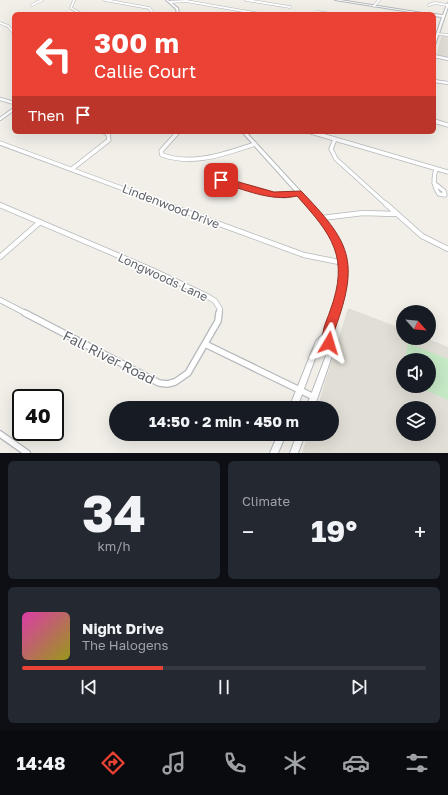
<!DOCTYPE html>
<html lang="en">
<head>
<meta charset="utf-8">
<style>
  body { margin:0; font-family:"Golos Text",sans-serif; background:#242831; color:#f1f3f6; height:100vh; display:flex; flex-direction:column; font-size:15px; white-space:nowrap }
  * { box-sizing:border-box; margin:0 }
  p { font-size:13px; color:#9ea1a6 }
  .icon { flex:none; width:22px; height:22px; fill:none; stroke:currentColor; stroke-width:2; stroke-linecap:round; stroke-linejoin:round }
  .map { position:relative; height:453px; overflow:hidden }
  .drawer { display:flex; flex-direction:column; gap:8px; padding:8px; background:#0d0f14; flex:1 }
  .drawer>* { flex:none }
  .banner { position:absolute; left:12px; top:12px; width:424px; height:122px; border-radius:6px; box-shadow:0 4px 16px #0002; background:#ea4335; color:#fff; overflow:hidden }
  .needle { width:26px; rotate:117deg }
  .tools { position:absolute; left:396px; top:305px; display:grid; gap:8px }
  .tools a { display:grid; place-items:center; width:40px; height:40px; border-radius:50%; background:#171b24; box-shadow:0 4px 16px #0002; font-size:20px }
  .speed { position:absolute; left:12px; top:389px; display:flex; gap:8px; font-size:20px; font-weight:700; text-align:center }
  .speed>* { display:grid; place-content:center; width:52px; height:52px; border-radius:50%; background:#171b24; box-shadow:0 4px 16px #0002; line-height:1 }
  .speed .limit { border:2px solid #111; border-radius:6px; background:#fff; color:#111 }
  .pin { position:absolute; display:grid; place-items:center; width:34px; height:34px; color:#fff; margin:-17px; border-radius:8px; box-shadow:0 2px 6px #0006 }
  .me { position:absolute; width:44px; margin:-22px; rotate:7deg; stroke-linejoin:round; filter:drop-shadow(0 0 3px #0008) }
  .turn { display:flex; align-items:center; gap:14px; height:84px; padding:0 16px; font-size:18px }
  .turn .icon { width:52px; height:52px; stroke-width:2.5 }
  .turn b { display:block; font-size:28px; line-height:34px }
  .then { display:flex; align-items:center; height:38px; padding:0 16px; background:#0003; gap:8px; font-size:15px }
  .big { font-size:30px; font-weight:700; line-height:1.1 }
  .drawer .tile { flex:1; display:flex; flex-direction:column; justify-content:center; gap:6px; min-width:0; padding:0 14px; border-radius:6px; background:#242831 }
  .drawer .dial { align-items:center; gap:0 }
  .dial b { font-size:52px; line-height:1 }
  .song { display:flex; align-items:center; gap:12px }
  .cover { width:48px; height:48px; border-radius:6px; background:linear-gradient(135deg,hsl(320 70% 55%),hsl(60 70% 35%)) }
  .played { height:4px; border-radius:2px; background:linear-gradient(90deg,#ea4335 35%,#363941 35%) }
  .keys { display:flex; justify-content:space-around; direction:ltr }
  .heat { display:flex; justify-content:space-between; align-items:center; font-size:22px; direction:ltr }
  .drawer .tiles { flex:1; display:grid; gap:8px; grid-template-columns:1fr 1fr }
  .tile:last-child { grid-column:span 2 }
  .trip { position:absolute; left:109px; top:401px; width:230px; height:40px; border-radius:20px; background:#171b24; box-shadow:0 4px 16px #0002; font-weight:700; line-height:40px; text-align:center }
  .dock { display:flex; height:64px; justify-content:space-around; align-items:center; background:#090b0e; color:#9ea1a6 }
  .dock .icon { width:28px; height:28px }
  .dock .selected { color:#ea4335 }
  .dock b { font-size:18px; color:#f1f3f6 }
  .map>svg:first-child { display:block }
  .education { fill:#e1ded6; fill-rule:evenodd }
  .green { fill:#c5e8c5 }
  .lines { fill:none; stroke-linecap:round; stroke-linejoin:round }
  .minor-far4-casing { stroke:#b5b8bc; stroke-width:3 }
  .minor-far3-casing { stroke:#b5b8bc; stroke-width:4 }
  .minor-far2-casing { stroke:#b5b8bc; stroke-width:5 }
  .minor-far1-casing { stroke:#b5b8bc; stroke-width:6 }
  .minor-casing { stroke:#b5b8bc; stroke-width:8 }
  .tertiary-casing { stroke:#b5b8bc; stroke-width:2 }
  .minor-far4 { stroke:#fff; stroke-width:2 }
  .minor-far3 { stroke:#fff; stroke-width:2.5 }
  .minor-far2 { stroke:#fff; stroke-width:3.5 }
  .minor-far1 { stroke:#fff; stroke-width:4.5 }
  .minor { stroke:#fff; stroke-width:5.5 }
  .tertiary { fill:#fff; fill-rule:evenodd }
  .route { fill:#ea4335; stroke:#982c22 }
  .labels { text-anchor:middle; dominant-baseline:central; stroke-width:3; stroke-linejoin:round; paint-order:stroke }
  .street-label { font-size:12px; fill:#5f6368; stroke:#fff }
  .near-street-label { font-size:14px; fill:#5f6368; stroke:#fff }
</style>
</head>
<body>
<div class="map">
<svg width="448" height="453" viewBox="0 0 448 453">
  <rect width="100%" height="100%" fill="#f1efe8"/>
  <path class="education" d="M442,35l6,1v22l-12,-2z
    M348,308l55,21v9h23l22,9v106h-146l6,-19h24v-26h-15zM403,360h26v26h-26zM403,408h26v26h-26z"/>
  <path class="green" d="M408,343l40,16v41l-32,-14h13v-26h-24z"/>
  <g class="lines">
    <defs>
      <path id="minor-far4" d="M74,0l-3,8 10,6
        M105,0l44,8 5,6
        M246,0l44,7
        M170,2l16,-1 74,13
        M32,5l10,-5
        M429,5l6,-2 12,2
        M374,6l5,-6
        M318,12l12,2
        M0,23l8,3 6,7
        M438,34l10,1"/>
      <path id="minor-far3" d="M434,56l14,3
        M434,81l14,2
        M0,99l14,4
        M0,119l14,-10"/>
      <path id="minor-far2" d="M434,121l14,4
        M178,132l-17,19 1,4c32,11 62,-1 93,-11
        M311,132l137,40
        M335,139l-4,10 5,10 51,46
        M0,143l167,62
        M72,169l37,-29 -1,-6 -4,-2
        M221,180l53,15 11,1 13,-3
        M434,183l10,8 1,4 -6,-1c-6,-8 -6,-16 -3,-25"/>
      <path id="minor-far1" d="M165,204l139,51 40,8
        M386,204l36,32 26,13
        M0,205l152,65 55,26 8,5 5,8 -1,5
        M322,218l41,-5 32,1
        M0,257l40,-35
        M0,300l27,14"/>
      <path id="minor" d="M25,313l134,70 8,1 8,-2 13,-9 30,-52 1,-8
        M205,344l109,53
        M0,434l27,19"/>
      <path id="tertiary" d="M166,0h2l10,8 1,6h-2l-1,-5z
        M335,0h5l89,14h-6z
        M448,3v4l-13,38 -1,1v-5l8,-24 -8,-1v-2l9,1 4,-11z
        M242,132h4l78,85 17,26 6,20v19l-7,27 -9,24 2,20 -19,55h-8l21,-55 -2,-13 -5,5 -23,63h-8l27,-67 10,-10 8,-22 7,-27v-19l-5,-20 -16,-24z
        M278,434h8l-8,19h-8z
        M297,434h8l-7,19h-8z"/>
    </defs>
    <use href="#minor-far4" class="minor-far4-casing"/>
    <use href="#minor-far3" class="minor-far3-casing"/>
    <use href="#minor-far2" class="minor-far2-casing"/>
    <use href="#minor-far1" class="minor-far1-casing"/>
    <use href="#minor" class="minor-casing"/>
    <use href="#tertiary" class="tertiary-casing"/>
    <use href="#minor-far4" class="minor-far4"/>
    <use href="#minor-far3" class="minor-far3"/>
    <use href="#minor-far2" class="minor-far2"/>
    <use href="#minor-far1" class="minor-far1"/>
    <use href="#minor" class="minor"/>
    <use href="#tertiary" class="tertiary"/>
  </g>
  <path class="route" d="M221,177l53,15 27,-1c49,51 59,69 34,138 -2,6 1,12 -2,18l-4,1 -4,-1c-6,-13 1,-24 5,-36 20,-54 2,-76 -33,-115 -27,6 -53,-7 -79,-14l-1,-2z"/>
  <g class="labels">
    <g class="street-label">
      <text transform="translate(171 206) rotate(21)">Lindenwood Drive</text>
      <text transform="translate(163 277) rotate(25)">Longwoods Lane</text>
    </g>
    <g class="near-street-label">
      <text transform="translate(109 357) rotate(27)">Fall River Road</text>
    </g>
  </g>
</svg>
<div class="tools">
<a><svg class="needle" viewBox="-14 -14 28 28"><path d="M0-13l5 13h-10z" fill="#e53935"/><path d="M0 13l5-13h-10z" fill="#9ea1a6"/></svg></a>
<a><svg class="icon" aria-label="sound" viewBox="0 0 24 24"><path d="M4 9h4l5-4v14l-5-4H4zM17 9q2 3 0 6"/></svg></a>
<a><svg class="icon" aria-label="layers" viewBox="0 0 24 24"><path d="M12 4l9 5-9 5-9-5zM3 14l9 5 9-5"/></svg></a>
</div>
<div class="speed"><div class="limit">40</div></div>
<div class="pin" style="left:221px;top:180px;background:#d93025"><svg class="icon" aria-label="arrive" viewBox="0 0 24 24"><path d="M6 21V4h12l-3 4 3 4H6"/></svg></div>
<svg class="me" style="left:329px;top:343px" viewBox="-20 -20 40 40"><path d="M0-17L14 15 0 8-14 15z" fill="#ea4335" stroke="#fff" stroke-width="4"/></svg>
<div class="trip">14:50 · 2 min · 450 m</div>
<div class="banner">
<div class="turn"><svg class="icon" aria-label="left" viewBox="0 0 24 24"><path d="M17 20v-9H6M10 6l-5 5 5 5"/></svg><div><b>300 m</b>Callie Court</div></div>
<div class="then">Then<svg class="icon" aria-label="arrive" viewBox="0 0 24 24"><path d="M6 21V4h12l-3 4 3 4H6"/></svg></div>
</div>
</div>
<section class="drawer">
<div class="tiles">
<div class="tile dial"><b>34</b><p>km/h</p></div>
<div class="tile"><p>Climate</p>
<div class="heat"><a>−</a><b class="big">19°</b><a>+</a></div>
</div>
<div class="tile">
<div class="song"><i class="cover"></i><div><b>Night Drive</b><p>The Halogens</p></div></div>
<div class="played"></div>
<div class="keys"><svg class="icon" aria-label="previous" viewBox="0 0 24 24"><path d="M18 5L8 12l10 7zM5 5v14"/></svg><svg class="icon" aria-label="pause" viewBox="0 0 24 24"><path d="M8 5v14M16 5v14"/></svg><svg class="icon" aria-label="next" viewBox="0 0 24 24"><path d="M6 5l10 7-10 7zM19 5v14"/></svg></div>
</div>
</div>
</section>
<nav class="dock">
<b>14:48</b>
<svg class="icon selected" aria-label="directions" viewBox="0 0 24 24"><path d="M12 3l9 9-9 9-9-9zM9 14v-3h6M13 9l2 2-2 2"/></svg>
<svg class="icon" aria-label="music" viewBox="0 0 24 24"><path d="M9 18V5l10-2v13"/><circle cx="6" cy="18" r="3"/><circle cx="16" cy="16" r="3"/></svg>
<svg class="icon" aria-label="phone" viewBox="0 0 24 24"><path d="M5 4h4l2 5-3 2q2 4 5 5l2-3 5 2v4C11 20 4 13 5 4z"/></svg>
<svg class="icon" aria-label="climate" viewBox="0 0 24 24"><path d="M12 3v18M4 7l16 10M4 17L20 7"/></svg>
<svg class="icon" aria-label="car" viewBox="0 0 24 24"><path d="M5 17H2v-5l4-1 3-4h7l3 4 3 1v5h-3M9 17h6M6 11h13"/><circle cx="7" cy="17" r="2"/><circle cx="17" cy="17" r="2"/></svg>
<svg class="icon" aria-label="filters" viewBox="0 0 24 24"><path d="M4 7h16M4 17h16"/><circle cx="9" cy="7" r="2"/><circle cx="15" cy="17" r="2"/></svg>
</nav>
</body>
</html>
